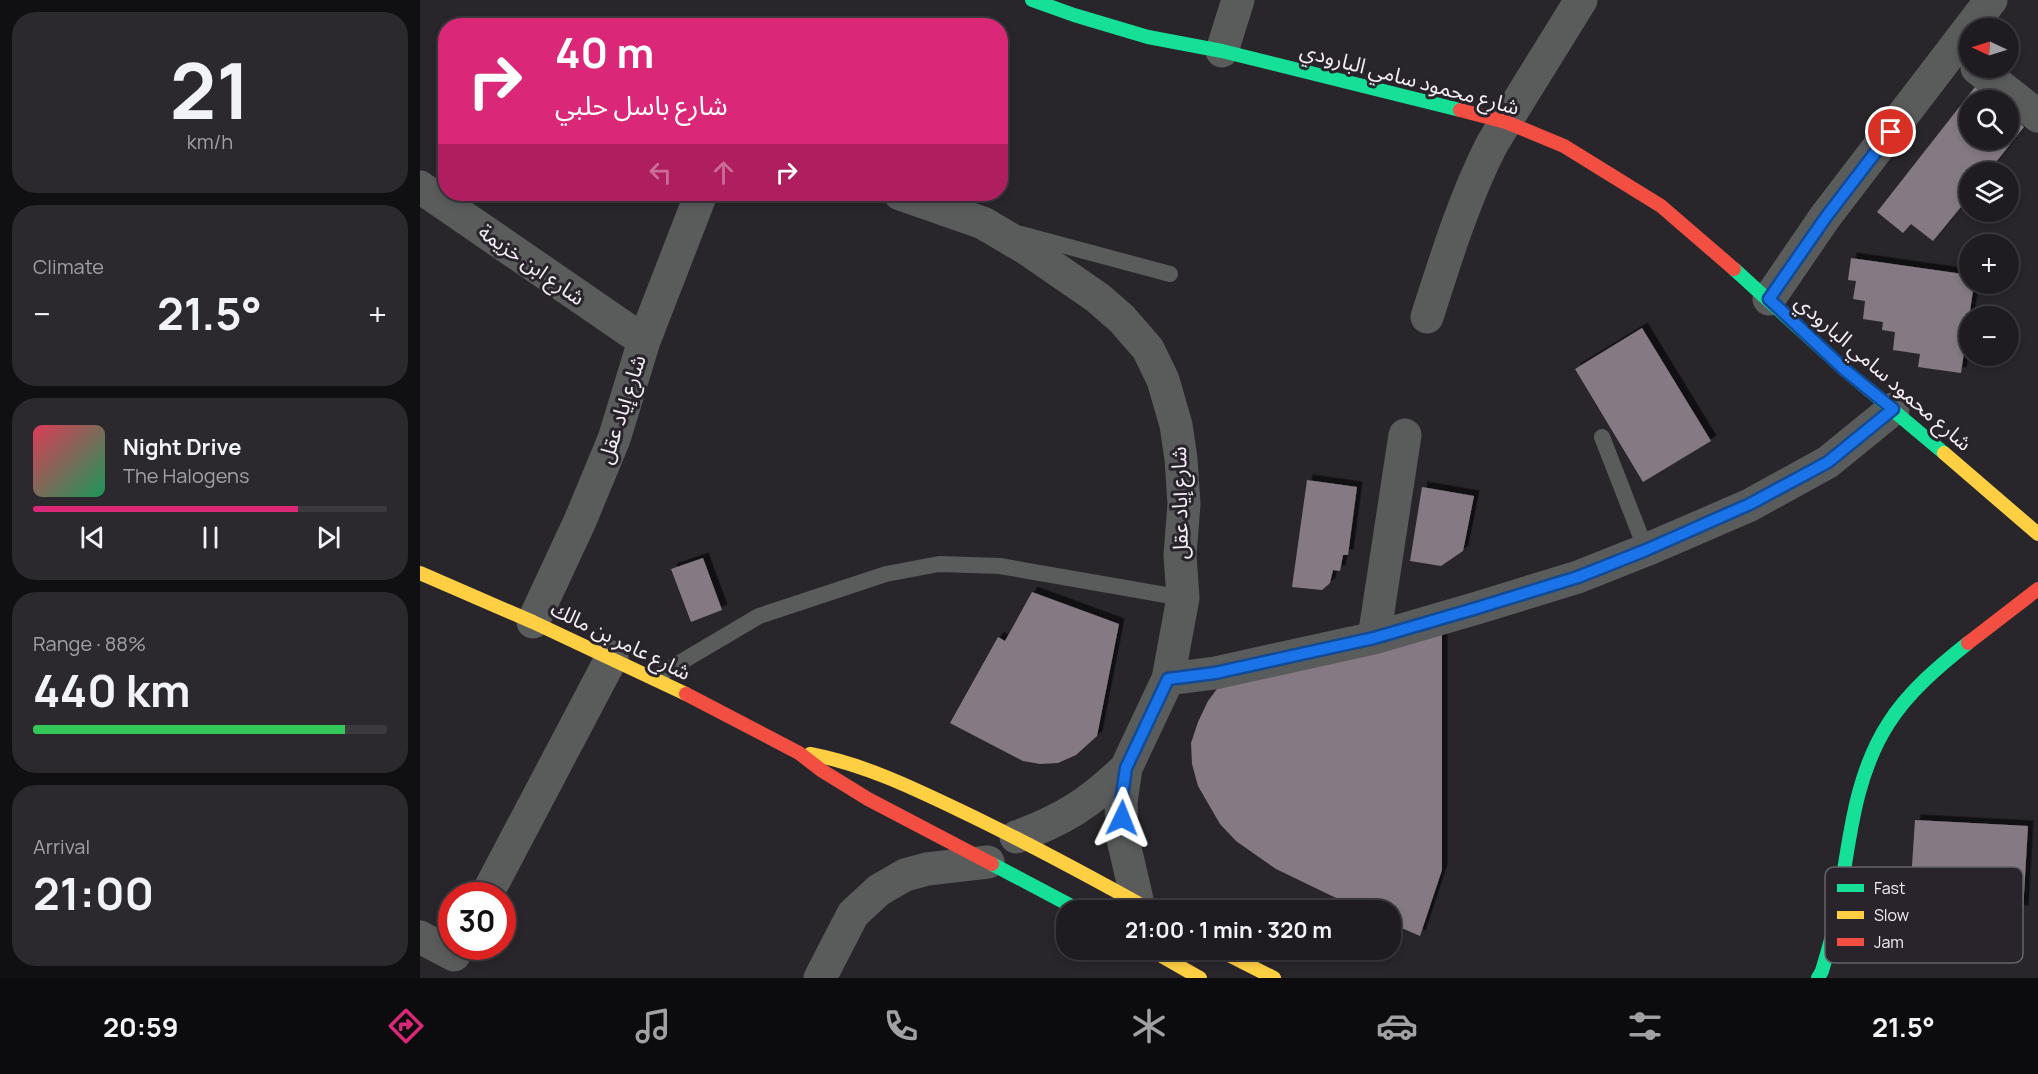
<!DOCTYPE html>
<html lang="en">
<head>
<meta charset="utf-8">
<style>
  body { margin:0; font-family:Manrope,"Noto Sans Arabic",sans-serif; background:#2b292d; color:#f1f3f6; height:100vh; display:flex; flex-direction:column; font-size:22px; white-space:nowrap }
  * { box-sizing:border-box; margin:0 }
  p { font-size:20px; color:#a1a1a5 }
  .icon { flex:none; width:33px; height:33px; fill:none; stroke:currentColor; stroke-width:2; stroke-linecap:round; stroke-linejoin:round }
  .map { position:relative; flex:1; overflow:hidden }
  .panel { display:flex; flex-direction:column; gap:12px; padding:12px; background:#100f12; width:420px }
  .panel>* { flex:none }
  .hud { position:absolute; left:18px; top:18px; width:570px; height:183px; border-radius:24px; box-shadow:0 3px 9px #0003,0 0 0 2px #3c3a3e; background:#db2777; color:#fff; overflow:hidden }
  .needle { width:39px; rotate:274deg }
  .buttons { position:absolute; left:1539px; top:18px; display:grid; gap:12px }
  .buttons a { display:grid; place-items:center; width:60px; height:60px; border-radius:50%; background:#1e1c20; box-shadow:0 3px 9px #0003,0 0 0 2px #3c3a3e; font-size:30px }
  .speed { position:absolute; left:18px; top:882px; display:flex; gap:12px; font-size:30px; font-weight:700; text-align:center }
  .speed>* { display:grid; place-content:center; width:78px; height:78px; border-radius:50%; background:#1e1c20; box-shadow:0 3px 9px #0003,0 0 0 2px #3c3a3e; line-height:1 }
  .speed .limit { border:9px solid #d22; background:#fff; color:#111 }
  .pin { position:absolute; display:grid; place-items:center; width:51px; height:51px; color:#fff; margin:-26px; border:3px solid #fff; border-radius:50%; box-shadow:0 2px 6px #0007 }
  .me { position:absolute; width:66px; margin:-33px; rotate:2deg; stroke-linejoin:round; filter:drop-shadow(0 0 4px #0008) }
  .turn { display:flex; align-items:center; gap:21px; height:126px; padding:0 18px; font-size:27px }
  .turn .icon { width:78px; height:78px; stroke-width:2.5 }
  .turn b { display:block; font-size:42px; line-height:51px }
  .lanes { display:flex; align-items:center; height:57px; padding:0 18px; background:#0003; justify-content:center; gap:30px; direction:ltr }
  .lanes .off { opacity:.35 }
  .big { font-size:45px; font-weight:700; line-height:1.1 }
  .panel .widget { flex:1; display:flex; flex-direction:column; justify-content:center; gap:9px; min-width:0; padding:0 21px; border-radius:24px; background:#2b292d }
  .panel .dial { align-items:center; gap:0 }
  .dial b { font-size:78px; line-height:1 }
  .song { display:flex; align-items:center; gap:18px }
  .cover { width:72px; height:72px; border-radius:9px; background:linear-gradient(135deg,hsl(350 70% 55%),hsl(150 70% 35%)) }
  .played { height:6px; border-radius:3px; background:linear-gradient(90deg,#db2777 75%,#3c3a3e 75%) }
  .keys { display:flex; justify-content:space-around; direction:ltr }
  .heat { display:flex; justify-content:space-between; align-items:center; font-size:33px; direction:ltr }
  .charge { height:9px; border-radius:4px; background:linear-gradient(90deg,#34c759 88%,#3c3a3e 0) }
  .trip { position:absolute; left:636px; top:900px; width:345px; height:60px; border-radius:24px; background:#1e1c20; box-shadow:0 3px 9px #0003,0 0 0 2px #3c3a3e; font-weight:700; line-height:60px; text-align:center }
  .dock { display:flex; height:96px; justify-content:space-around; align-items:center; background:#0c0b0d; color:#a1a1a5 }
  .dock .icon { width:42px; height:42px }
  .dock .current { color:#db2777 }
  .dock b { font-size:27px; color:#f1f3f6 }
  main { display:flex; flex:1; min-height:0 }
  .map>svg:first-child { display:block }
  .building { fill:#857a84; filter:url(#shadow) }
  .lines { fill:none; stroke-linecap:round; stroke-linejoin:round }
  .lane { stroke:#5a5b5b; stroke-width:16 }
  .street { stroke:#5a5b5b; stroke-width:33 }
  .fast { stroke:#16e098; stroke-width:14 }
  .slow { stroke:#ffcf43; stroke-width:14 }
  .jam { stroke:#f24e42; stroke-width:14 }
  .route-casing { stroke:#114b97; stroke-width:15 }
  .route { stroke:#1a73e8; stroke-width:10 }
  .labels { text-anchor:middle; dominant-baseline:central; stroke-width:6; stroke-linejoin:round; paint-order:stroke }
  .street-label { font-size:21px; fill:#f3eff5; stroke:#29242c }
  .key { fill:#29242c; stroke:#666168; stroke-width:1.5 }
  .key-label { font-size:16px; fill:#f3eff5 }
</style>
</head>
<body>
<main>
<section class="panel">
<div class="widget dial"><b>21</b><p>km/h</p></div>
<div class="widget"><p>Climate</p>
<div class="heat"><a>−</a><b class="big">21.5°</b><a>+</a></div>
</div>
<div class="widget">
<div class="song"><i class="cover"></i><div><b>Night Drive</b><p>The Halogens</p></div></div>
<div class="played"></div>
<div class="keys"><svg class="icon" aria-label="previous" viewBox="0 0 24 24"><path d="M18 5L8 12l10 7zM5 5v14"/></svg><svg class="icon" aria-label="pause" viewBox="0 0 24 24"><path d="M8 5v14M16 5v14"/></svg><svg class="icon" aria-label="next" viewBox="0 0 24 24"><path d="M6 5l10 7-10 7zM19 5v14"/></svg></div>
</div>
<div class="widget"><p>Range · 88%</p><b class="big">440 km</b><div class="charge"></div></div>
<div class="widget"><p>Arrival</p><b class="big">21:00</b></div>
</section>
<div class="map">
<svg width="1618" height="978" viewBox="0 0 1618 978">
  <defs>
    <filter id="shadow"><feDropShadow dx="5.5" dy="-5.5" stdDeviation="0" flood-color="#0009"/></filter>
  </defs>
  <rect width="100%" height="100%" fill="#28262a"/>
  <path class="building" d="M1555,87l16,13h-21v40h38v-26l16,13 -36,45h-18v24l-37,45 -22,-17 -8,9 -26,-21z
    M1431,258l119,17v9h4l-13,89 -43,-6 2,-13 -27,-4 2,-18 -13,-2 1,-8 -20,-3 2,-18 -12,-2 3,-18 -8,-1z
    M1222,328l69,113 -68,41 -68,-113z
    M887,480l50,7 -9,68h-5l-3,16 -7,-1 -3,13 -8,7 -30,-3z
    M1002,487l52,9 -11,55 -22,15 -31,-5z
    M283,558l19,52 -31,12 -20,-53z
    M612,592l87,32 -22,112 -21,19 -18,8 -18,1 -17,-3 -73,-38 48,-86 7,4z
    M1022,630v240l-22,66 -30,-13v-13h-27l-29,-13 -58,-28 -40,-28 -16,-17 -22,-38 -6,-22 -1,-21 7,-21 10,-21 15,-20z
    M1495,820l113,6 -5,85 -45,-3 -2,37 -69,-4z"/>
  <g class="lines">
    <path class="lane" d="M601,234l149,40
      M1182,437l44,113
      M234,678l105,-62 127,-42 53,-10 61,2 183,32"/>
    <path class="street" d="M802,51l16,-51
      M1557,68l61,48
      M0,187l224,154
      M480,194l83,29 44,26 71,49 24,21 26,30 15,31 13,45 5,34 3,45 -4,51 3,43 -15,81 -42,89 -5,34 1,33 16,69
      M1349,299l56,-82 166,-217
      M1007,317c19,-59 37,-118 65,-173l89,-144
      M113,622l47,-101 34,-82 30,-98 57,-147
      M954,638l31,-203
      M748,679l47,-6 159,-35 103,-30 101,-31 68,-27 104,-45 78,-43 65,-53
      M596,837c47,-17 74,-34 110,-69
      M66,896l126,-239
      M0,937l34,18
      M400,978l33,-64 26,-24 26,-15 22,-6 61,-7"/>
    <path class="fast" d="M612,0l42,15 74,22 74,14 238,59
      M1314,269l111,101 99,83
      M572,864l87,46
      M1398,978l4,-7c5,-18 11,-35 14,-53 13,-66 15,-136 52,-194 20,-32 51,-58 80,-81"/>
    <path class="slow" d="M1524,453l94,81
      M0,573l113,49 153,72
      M390,754c53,10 101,33 149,56 65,31 128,65 191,100
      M731,950l49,28
      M799,950l55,28"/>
    <path class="jam" d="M1040,110l46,12 58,24 97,60 73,63
      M1548,643l70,-54
      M266,694l113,59 22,17 47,29 124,65"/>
  </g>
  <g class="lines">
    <defs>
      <path id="route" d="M702,818l-1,-16 5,-34 42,-89 47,-6 159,-35 103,-30 101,-31 68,-27 104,-46 78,-42 65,-53 -48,-39 -76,-71 57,-82 65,-85"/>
    </defs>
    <use href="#route" class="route-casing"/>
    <use href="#route" class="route"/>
  </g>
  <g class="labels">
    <g class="street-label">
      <text transform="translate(990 78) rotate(15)">شارع محمود سامي البارودي</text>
      <text transform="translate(112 264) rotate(35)">شارع ابن خزيمة</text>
      <text transform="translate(1464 372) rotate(41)">شارع محمود سامي البارودي</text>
      <text transform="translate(201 409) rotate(-72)">شارع إياد عقل</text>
      <text transform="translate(759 503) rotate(-91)">شارع إياد عقل</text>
      <text transform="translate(201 640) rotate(26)">شارع عامر بن مالك</text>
    </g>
  </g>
  <rect x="1405" y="867" width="198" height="96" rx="9" class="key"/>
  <rect x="1417" y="884" width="27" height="8" fill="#16e098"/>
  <rect x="1417" y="911" width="27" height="8" fill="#ffcf43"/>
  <rect x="1417" y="938" width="27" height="8" fill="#f24e42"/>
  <g class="key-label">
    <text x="1454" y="894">Fast</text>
    <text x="1454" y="921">Slow</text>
    <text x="1454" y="948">Jam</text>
  </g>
</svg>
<div class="buttons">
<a><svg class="needle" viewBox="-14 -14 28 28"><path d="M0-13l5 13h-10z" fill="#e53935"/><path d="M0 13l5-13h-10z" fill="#a1a1a5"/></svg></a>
<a><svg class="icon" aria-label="search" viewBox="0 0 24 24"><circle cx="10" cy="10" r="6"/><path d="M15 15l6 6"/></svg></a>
<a><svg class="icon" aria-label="layers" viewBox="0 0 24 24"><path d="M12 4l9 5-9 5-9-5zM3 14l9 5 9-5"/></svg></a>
<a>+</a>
<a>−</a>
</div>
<div class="speed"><div class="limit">30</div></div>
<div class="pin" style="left:1471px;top:132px;background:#d93025"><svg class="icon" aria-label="arrive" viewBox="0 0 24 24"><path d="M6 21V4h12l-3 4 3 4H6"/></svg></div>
<svg class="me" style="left:702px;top:818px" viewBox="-20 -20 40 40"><path d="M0-17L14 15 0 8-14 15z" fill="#1a73e8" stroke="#fff" stroke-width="4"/></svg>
<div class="trip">21:00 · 1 min · 320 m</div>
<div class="hud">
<div class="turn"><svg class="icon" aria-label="right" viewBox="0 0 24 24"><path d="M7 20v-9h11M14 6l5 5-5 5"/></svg><div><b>40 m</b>شارع باسل حلبي</div></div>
<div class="lanes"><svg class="icon off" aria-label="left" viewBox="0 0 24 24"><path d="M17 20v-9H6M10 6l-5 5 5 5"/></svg><svg class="icon off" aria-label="ahead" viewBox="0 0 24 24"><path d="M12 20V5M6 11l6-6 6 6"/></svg><svg class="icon" aria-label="right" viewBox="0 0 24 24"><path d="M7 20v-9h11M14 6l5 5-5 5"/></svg></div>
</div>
</div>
</main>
<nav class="dock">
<b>20:59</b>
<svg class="icon current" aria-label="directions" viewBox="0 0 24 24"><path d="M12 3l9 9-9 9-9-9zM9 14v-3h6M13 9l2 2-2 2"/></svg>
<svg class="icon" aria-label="music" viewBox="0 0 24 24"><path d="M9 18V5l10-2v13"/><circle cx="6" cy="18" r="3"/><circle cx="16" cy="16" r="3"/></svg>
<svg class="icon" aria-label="phone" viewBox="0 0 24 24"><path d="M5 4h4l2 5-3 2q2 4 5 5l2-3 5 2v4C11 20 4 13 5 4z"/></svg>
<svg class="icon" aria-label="climate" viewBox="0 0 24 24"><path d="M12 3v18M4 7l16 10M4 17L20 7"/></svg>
<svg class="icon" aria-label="car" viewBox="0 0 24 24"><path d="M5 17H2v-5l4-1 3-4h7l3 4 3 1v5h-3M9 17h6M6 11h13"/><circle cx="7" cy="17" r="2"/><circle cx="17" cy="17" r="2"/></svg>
<svg class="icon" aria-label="filters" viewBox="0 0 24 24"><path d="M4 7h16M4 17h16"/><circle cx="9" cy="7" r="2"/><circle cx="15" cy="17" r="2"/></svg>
<b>21.5°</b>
</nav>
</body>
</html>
